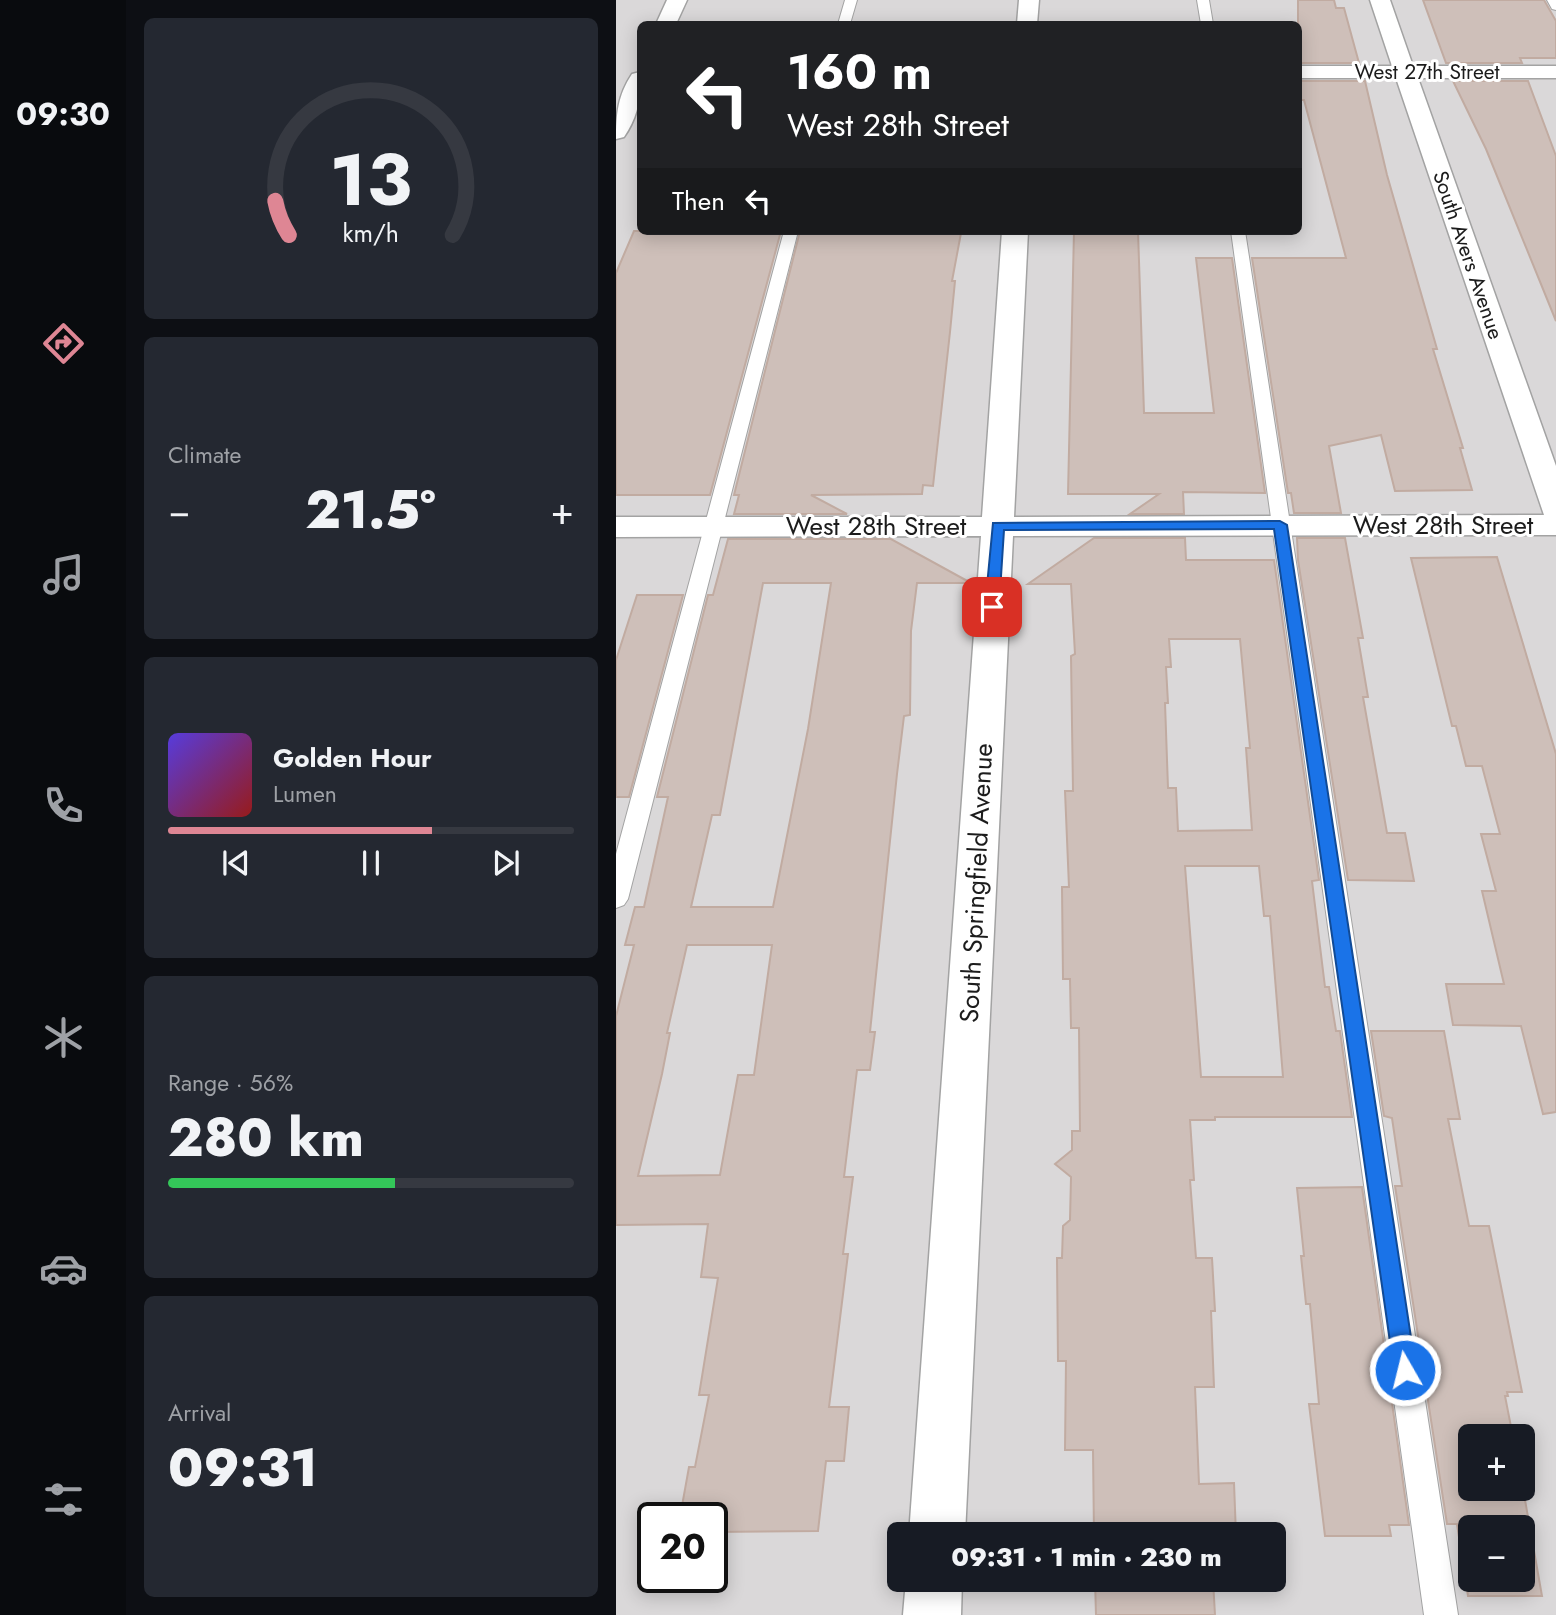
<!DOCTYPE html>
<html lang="en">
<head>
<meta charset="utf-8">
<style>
  body { margin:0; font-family:Jost,sans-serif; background:#242831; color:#f1f3f6; height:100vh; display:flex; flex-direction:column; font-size:26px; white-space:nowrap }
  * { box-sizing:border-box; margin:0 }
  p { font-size:23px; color:#9ea1a6 }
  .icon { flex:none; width:38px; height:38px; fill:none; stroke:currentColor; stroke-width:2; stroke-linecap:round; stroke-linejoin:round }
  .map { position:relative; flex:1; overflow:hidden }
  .sheet { display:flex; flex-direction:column; gap:18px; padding:18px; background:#0d0f14; width:490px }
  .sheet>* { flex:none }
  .banner { position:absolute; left:21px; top:21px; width:665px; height:214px; border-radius:10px; box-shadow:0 4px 18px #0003; background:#202124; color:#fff; overflow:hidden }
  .tools { position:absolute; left:842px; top:1424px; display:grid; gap:14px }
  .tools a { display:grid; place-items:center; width:77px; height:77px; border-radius:10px; background:#171b24; box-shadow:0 4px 18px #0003; font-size:35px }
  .speed { position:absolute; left:21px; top:1502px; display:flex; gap:14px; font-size:35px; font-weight:700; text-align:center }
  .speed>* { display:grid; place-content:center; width:91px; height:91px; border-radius:50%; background:#171b24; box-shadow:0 4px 18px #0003; line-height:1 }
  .speed .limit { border:4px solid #111; border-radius:10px; background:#fff; color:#111 }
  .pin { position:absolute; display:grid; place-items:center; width:60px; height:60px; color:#fff; margin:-30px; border-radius:14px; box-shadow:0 4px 10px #0006 }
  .me { position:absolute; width:77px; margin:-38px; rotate:352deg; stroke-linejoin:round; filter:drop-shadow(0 0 5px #0008) }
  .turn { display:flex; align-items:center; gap:24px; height:147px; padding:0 35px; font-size:32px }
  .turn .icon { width:91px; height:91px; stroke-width:2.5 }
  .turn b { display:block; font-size:49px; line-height:60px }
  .then { display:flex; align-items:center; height:66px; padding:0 35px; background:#0003; gap:14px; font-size:26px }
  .big { font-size:52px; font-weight:800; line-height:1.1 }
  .sheet .card { flex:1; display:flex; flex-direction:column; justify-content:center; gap:10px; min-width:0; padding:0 24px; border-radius:10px; background:#242831 }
  .sheet .dial { align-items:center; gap:0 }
  .dial svg { height:182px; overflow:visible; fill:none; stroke:#363941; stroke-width:7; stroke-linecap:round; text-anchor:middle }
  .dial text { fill:#f1f3f6; stroke:none }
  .song { display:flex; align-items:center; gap:21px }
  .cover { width:84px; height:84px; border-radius:10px; background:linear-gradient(135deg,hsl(250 70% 55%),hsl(0 70% 35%)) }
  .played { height:7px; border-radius:4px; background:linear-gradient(90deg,#de8694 65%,#363941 65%) }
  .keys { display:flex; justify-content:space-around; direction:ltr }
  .heat { display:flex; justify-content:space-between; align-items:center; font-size:38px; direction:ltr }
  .charge { height:10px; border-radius:5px; background:linear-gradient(90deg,#34c759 56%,#363941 0) }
  .trip { position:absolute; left:271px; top:1522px; width:399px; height:70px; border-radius:10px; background:#171b24; box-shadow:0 4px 18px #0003; font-weight:800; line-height:70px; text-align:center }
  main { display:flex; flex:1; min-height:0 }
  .tab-bar { display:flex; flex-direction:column; width:126px; justify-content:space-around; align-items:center; background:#090b0e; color:#9ea1a6 }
  .tab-bar .icon { width:49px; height:49px }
  .tab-bar .selected { color:#de8694 }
  .tab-bar b { font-size:32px; color:#f1f3f6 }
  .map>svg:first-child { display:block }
  .residential { fill:#dad8d9; fill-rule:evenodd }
  .building { fill:#cebfb9; stroke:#c1aba1; stroke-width:2; fill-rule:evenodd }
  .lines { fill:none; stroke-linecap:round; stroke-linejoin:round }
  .lane-casing { stroke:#a3a3a3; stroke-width:2 }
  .street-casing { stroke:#a3a3a3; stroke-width:3 }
  .lane { fill:#fff; fill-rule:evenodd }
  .street { fill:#fff; fill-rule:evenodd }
  .route { fill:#1a73e8; stroke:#114b97; stroke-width:2 }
  .labels { text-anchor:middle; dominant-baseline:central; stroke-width:6; stroke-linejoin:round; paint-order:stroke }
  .far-street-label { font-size:21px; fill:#1c1c1c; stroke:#fff }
  .street-label { font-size:26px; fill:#1c1c1c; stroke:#fff }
</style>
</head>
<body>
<main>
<nav class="tab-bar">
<b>09:30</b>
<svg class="icon selected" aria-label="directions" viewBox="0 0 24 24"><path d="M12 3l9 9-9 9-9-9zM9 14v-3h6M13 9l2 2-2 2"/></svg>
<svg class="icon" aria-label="music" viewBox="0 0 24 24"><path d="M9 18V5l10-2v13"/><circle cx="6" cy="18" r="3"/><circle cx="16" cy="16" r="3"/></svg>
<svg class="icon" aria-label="phone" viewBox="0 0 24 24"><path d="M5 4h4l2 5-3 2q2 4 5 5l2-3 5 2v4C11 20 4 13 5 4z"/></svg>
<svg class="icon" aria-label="climate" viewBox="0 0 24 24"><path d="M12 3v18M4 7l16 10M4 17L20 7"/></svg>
<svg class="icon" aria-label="car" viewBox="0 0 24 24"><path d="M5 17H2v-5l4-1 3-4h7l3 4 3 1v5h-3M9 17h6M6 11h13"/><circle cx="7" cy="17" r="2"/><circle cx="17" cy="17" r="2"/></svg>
<svg class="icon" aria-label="filters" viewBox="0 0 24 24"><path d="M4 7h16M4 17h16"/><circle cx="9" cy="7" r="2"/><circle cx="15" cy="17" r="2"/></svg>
</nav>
<section class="sheet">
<div class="card dial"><svg viewBox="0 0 100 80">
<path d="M14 69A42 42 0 1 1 86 69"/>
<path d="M14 69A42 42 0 0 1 8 54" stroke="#de8694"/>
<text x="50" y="56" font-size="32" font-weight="700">13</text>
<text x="50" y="72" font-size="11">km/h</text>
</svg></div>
<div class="card"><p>Climate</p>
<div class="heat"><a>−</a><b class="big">21.5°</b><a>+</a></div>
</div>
<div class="card">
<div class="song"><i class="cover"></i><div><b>Golden Hour</b><p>Lumen</p></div></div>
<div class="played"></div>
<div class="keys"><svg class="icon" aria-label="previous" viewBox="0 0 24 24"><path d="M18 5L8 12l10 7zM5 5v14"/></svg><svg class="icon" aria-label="pause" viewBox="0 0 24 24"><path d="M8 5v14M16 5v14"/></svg><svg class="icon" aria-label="next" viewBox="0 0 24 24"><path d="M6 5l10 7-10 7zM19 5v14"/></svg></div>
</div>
<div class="card"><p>Range · 56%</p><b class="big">280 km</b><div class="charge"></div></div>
<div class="card"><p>Arrival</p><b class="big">09:31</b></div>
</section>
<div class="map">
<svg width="940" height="1615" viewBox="0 0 940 1615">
  <rect width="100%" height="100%" fill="#eee7e0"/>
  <path class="residential" d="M0,0h940v1615h-940zM24,24h658v207h-658zM854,1437h52v52h-52zM37,1517h59v60h-59zM854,1528h52v52h-52zM284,1535h374v45h-374z"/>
  <path class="building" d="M682,0h36l2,8h8l15,55h-61z
    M807,0h121l12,21v37h-36l2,5h-76z
    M682,81h67l22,94 50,174h-4l30,99h-3l12,42 -77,1 -14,-56 -52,11 12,67h-47l-3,-20h-3l-36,-235h94l-42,-158h-6z
    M837,81h75l28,75v165l-70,-172z
    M18,231h147l-71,264h-94v-222z
    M184,231h153v2h8l-9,48h3l-5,51 -17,154 -10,-1 -1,9 -111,1 36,19h-113l5,-19h-5z
    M458,231h64l6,182h70l-18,-155h36l33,235 -82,-1 1,22h-54l29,-20h-91z
    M478,538h91l1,22h88l45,320 -7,1 13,106h4l7,44h4l12,86h-137v3h-25l4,60h-4l6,78h16l3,53h-4l3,76h-19l4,97 35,-1 2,52h-142l-1,-85h-28l1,-89h-8l-1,-103h5l1,-32 7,-6 1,-43 -16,-13 17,-14v-19h8l-1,-103h-8l-1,-49h-7l-1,-92h7l-4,-96h8l-2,-135 4,-2 -4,-70h-43zM553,639h71l10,109h-4l6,82 -74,1 -2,-43h-8l-3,-85h3l-2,-36h5zM569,866h74l5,50h6l13,161h-82z
    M681,538h48l18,100h-5l10,59h-5l24,136h18l9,48 -66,-1 -50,-320z
    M112,539h163l80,44h-54l-6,48 -1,84 -6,1 -7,58 -27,258h5l-5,38h-13l-13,107h9l-10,77h5l-19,153h20l-5,54h-18l-8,70 -106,1v-15h-32l9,-50h6l14,-72h-10l19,-117 -17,-1 7,-53 -92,1v-209l18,-71h-9l10,-38h9l24,-110h-11l51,-202h5zM147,583h68l-23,146 -35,178h-82l21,-92h8zM71,945h85l-18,130h-16l-18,100 -82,1 24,-102 8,-41h-3z
    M881,557l59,197v358l-13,2 -22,-88 -68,-1 -7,-41h58l-22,-93h14l-15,-57h19l-18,-68h-16l-10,-40h-4l-41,-168z
    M21,595h46l-54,202h-13v-137z
    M755,1031h73l16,88h-12l21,107h20l33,166h-15l1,4h-3l8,41h-43v52h52v-6l20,113h-74l-11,-72h-10l-52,-338h7l-10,-68 -8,-2zM854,1528h52v52h-52z
    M746,1187l47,338h-20l2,11h-66l-16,-132h10l-9,-100h-4l-5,-48h3l-7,-68z
    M479,1580h118l2,35h-119z"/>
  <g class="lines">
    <defs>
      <path id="lane" d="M229,0h12l-7,24h-12z
        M581,0h12l4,24h-12z
        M931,0h9v10l-4,-1z
        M168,231h14l-170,668 -4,6 -8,3v-54z
        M615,231h14l213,1384h-34z"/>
      <path id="street" d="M51,0h20l-11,24h-20z
        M403,0h20l-2,24h-20z
        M754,0h20l23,66h143v12h-138l138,388v69l-543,1 -48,999h-56l72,-999 -365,1v-20h366l20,-286h26l-14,286 530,-2 -148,-437h-98v-12h94z
        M24,72c2,23 -2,45 -16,65l-8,2c0,-25 2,-44 16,-65z
        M290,1580h56l-1,35h-58z"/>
    </defs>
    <use href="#lane" class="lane-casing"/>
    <use href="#street" class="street-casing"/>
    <use href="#lane" class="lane"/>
    <use href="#street" class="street"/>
  </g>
  <path class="route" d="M664,521l7,4 129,845 -4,7 -7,3 -8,-3 -3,-7 -120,-841 -270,1 -5,77 -7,5 -7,-5 8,-84z"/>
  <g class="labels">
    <g class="far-street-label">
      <text x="811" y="72">West 27th Street</text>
      <text transform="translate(852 255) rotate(71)">South Avers Avenue</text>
    </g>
    <g class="street-label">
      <text x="827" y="525">West 28th Street</text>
      <text x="260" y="526">West 28th Street</text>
      <text transform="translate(360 883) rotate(-87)">South Springfield Avenue</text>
    </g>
  </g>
</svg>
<div class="tools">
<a>+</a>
<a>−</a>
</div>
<div class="speed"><div class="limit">20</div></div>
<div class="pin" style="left:376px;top:607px;background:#d93025"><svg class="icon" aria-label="arrive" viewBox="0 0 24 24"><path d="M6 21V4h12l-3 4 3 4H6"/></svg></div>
<svg class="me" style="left:789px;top:1370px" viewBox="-20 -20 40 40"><circle r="17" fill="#1a73e8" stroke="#fff" stroke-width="3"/><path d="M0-11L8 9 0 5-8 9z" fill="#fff"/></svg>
<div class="trip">09:31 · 1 min · 230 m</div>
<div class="banner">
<div class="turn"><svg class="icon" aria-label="left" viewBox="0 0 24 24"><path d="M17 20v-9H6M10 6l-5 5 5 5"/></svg><div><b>160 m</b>West 28th Street</div></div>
<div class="then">Then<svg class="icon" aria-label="left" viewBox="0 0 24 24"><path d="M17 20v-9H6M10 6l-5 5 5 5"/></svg></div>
</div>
</div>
</main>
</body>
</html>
